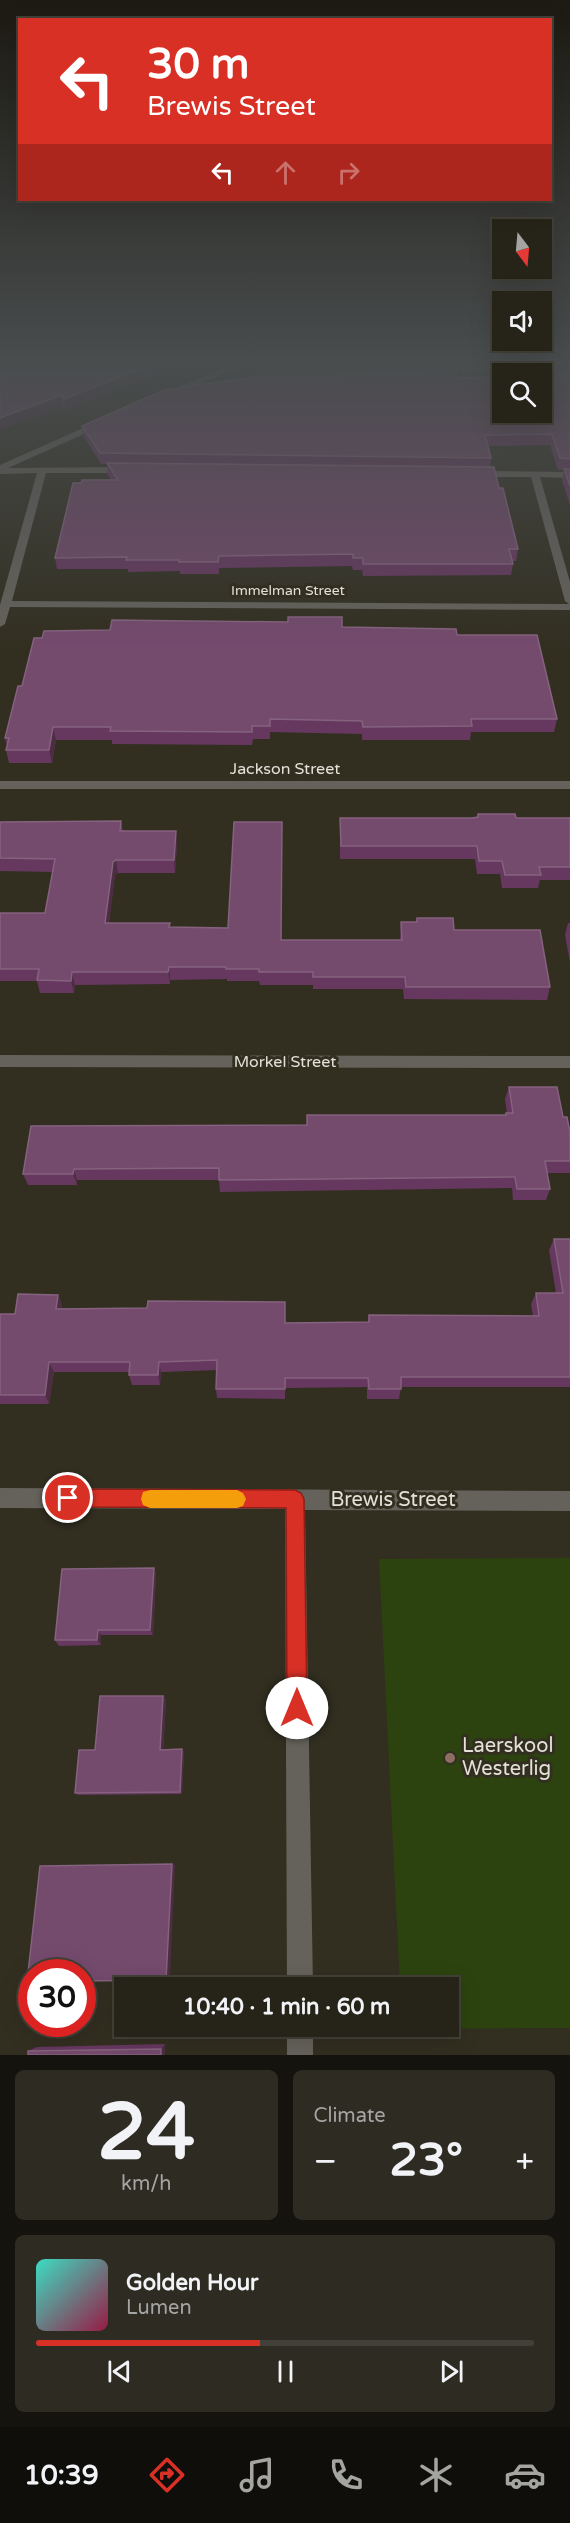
<!DOCTYPE html>
<html lang="en">
<head>
<meta charset="utf-8">
<style>
  body { margin:0; font-family:"Varela Round",sans-serif; background:#2e2b22; color:#f1f3f6; height:100vh; display:flex; flex-direction:column; font-size:22px; white-space:nowrap }
  * { box-sizing:border-box; margin:0 }
  p { font-size:20px; color:#a4a4a2 }
  .icon { flex:none; width:33px; height:33px; fill:none; stroke:currentColor; stroke-width:2; stroke-linecap:round; stroke-linejoin:round }
  .map { position:relative; height:2055px; overflow:hidden }
  .details { display:flex; flex-direction:column; gap:15px; padding:15px; background:#15130e; flex:1 }
  .details>* { flex:none }
  .guide { position:absolute; left:18px; top:18px; width:534px; height:183px; border-radius:0px; box-shadow:0 6px 24px #0002,0 0 0 2px #424038; background:#d93025; color:#fff; overflow:hidden }
  .needle { width:39px; rotate:164deg }
  .buttons { position:absolute; left:492px; top:219px; display:grid; gap:12px }
  .buttons a { display:grid; place-items:center; width:60px; height:60px; border-radius:0px; background:#262319; box-shadow:0 6px 24px #0002,0 0 0 2px #424038; font-size:30px }
  .speed { position:absolute; left:18px; top:1959px; display:flex; gap:12px; font-size:30px; font-weight:700; text-align:center }
  .speed>* { display:grid; place-content:center; width:78px; height:78px; border-radius:50%; background:#262319; box-shadow:0 6px 24px #0002,0 0 0 2px #424038; line-height:1 }
  .speed .limit { border:9px solid #d22; background:#fff; color:#111 }
  .pin { position:absolute; display:grid; place-items:center; width:51px; height:51px; color:#fff; margin:-26px; border:3px solid #fff; border-radius:50%; box-shadow:0 2px 6px #0007 }
  .me { position:absolute; width:66px; margin:-33px; rotate:0deg; stroke-linejoin:round; filter:drop-shadow(0 0 4px #0008) }
  .turn { display:flex; align-items:center; gap:21px; height:126px; padding:0 30px; font-size:27px }
  .turn .icon { width:78px; height:78px; stroke-width:2.5 }
  .turn b { display:block; font-size:42px; line-height:51px }
  .lanes { display:flex; align-items:center; height:57px; padding:0 30px; background:#0003; justify-content:center; gap:30px; direction:ltr }
  .lanes .off { opacity:.35 }
  .big { font-size:45px; font-weight:800; line-height:1.1 }
  .details .tile { flex:1; display:flex; flex-direction:column; justify-content:center; gap:9px; min-width:0; padding:0 21px; border-radius:9px; background:#2e2b22 }
  .details .dial { align-items:center; gap:0 }
  .dial b { font-size:78px; line-height:1 }
  .song { display:flex; align-items:center; gap:18px }
  .cover { width:72px; height:72px; border-radius:9px; background:linear-gradient(135deg,hsl(170 70% 55%),hsl(340 70% 35%)) }
  .played { height:6px; border-radius:3px; background:linear-gradient(90deg,#d93025 45%,#424038 45%) }
  .keys { display:flex; justify-content:space-around; direction:ltr }
  .heat { display:flex; justify-content:space-between; align-items:center; font-size:33px; direction:ltr }
  .details .tiles { flex:1; display:grid; gap:15px; grid-template-columns:1fr 1fr }
  .tile:last-child { grid-column:span 2 }
  .trip { position:absolute; left:114px; top:1977px; width:345px; height:60px; border-radius:0px; background:#262319; box-shadow:0 6px 24px #0002,0 0 0 2px #424038; font-weight:800; line-height:60px; text-align:center }
  .menu { display:flex; height:96px; justify-content:space-around; align-items:center; background:#0f0e0a; color:#a4a4a2 }
  .menu .icon { width:42px; height:42px }
  .menu .active { color:#d93025 }
  .menu b { font-size:27px; color:#f1f3f6 }
  .map>svg:first-child { display:block }
  .green { fill:#2c430f }
  .lines { fill:none; stroke-linecap:round; stroke-linejoin:round }
  .minor { fill:#65625b; fill-rule:evenodd }
  .wall { fill:#663860 }
  .shaded-wall { fill:#4c2d41 }
  .building { fill:#744a6d; stroke:#85627e; stroke-width:1.5 }
  .route { fill:#d93025; stroke:#8d1f18; stroke-width:1.5 }
  .slow { fill:#f59e0b }
  .education-dot { fill:#8d6e63; stroke:#322f21; stroke-width:2 }
  .labels { text-anchor:middle; dominant-baseline:central; stroke-width:6; stroke-linejoin:round; paint-order:stroke }
  .far-street-label { font-size:14px; fill:#e3e1d8; stroke:#322f21 }
  .street-label { font-size:16px; fill:#e3e1d8; stroke:#322f21 }
  .near-street-label { font-size:20px; fill:#e3e1d8; stroke:#322f21 }
  .near-poi-label { font-size:20px; fill:#e3e1d8; stroke:#322f21; text-anchor:start }
</style>
</head>
<body>
<div class="map">
<svg width="570" height="2055" viewBox="0 0 570 2055">
  <rect width="100%" height="100%" fill="#322f21"/>
  <path class="green" d="M570,1558v470l-168,1v-2l46,-1v-38l-48,-1 -21,-428z"/>
  <g class="lines">
    <path class="minor" d="M244,360l31,3 295,5v4l-295,-5 -29,-2 -79,32 -7,-2z
      M101,420l3,1v4l-96,43 118,-1 5,3 -5,3h-80l-34,128 557,3 -4,-3 -34,-124h-54l-5,-3 5,-3 93,1v6l-30,-1 30,105v28l-560,-3 -5,17 -5,3v-22l37,-132 -37,1v-9z
      M0,781h570v8h-570z
      M0,1055l570,1v12l-570,-1z
      M0,1488l570,3v20l-265,-1 8,478h-26l-2,-479 -285,-1z
      M287,2026h26v29h-26z"/>
  </g>
  <path class="wall" d="M0,360h189l-123,50 -3,-4 -63,24z
    M537,360h33v145l-8,-25 2,-10h-6l-8,-25 -62,1 3,12 -1,9 9,21 19,61 -2,12h-4l1,3 -2,11 -148,1 -1,-6h-9l-1,-4 -133,2v6h-39v-3l-52,1v-3h-71l-2,-11 26,-75 30,-3 -3,-5 -1,-11h-6l-17,-27 -2,-11 375,-48 45,34 40,-38 1,-9h-4z
    M342,627l115,8 100,84 -3,13h-83l-1,8h-108v-6l-92,-2v7h-17l-1,6 -140,-1v-4h-56l-4,23h-43l-3,-13 1,-4 -2,-8 17,-52 20,-48 68,-8z
    M478,814l38,4h54v62h-30l-2,8h-36l-2,-14h-23l-2,-15h-135v-41h132l5,-1z
    M121,821l2,10 54,13 -2,29h-57l-3,2 -6,48h61v4l111,13h119l1,-18h15l1,-4 37,12 96,57 -3,13 -143,-1 -1,-10h-90v-4h-53l-1,-4h-32v-2l-57,1v4l-95,1 -1,8h-34l-3,-12h-37v-68h45l8,-41 -53,-1v-49z
    M568,923h2v39l-5,-27z
    M509,1087l54,30 6,11h1v45h-23l3,16 -4,11h-33l-1,-12 -292,4 -1,-12h-142v5h-49l-5,-11 284,-49 198,-10 1,-2h1l-2,-14z
    M554,1239h16v148h-169l-2,12h-32v-12l-82,1v11l-68,-1 -1,-9 1,-19 -56,2 -1,13h-28l-3,-10v-3h-75l-5,32h-49v-90h15l43,-19 4,10v4l223,14h83l1,-8 164,1 -2,-12 5,-11h20l-7,-43z
    M156,1574l-3,61h-52v10l-42,1 -4,-6z
    M163,1696l3,4 -3,50 21,2 -2,42 -103,1 -4,-2 20,-43z
    M165,2044v11l-137,-4 9,-4z"/>
  <path class="shaded-wall" d="M163,360h26l-123,50 -2,-11z
    M62,395l1,11 -63,24v-12z
    M53,727l3,13 -4,23 -3,-13z
    M176,831l1,13 -2,29 -1,-13z
    M116,860l2,13 -3,2 -8,61 -2,-13 8,-61z
    M169,967l1,13v4l-2,-12z
    M72,972l3,13 -1,8 -3,-12z
    M74,1169l3,11v5l-4,-11z
    M58,1295l4,10 -1,15 -5,-11z
    M49,1362l5,10 -5,32 -4,-9z
    M159,1362l2,10 -1,13 -2,-10z
    M154,1568l2,6 -3,61 -3,-5z
    M98,1630l3,5v10l-4,-5z
    M163,1696l3,4 -3,53 -3,-3z
    M182,1749l2,3 -2,42 -2,-2z
    M172,1864l3,1 -5,113 -4,2z
    M165,2044v11h-4v-6z"/>
  <path class="building" d="M0,360h163l-99,39 -2,-4 -62,23z
    M544,363l26,1v95l-10,-1 -8,-24 -67,1 6,23 -391,-5 -18,-27 82,-36 94,-14h78v-4l120,-1 1,7 45,-1v35h40v-38h5z
    M107,463l387,4 5,21h4l15,61h-9l4,15h-150v-6h-10v-4l-134,2 -1,6h-39v-2h-53l1,-3 -72,1 18,-75h8l1,-3h36z
    M564,469h6v17z
    M288,617h54v10l114,2 1,6h80l20,84h-86l1,7 -109,1 -1,-6 -92,-2v7h-18v6l-142,-1 1,-4h-58l-4,23h-43l3,-12h-4l13,-52h4l12,-48h8l2,-7 66,-1 2,-10 176,2z
    M478,814h37l1,4h54v49h-31l2,8h-36l-3,-14h-23l-2,-15h-136l-1,-28h132l6,-1z
    M121,821l-1,10h56l-2,29h-58l-3,2 -8,61h65l-1,4 59,1 6,-106h48l-1,118h121l-1,-18h16v-4h36l1,12h86l10,57h-144l-1,-10h-92v-5h-54v-3h-33v-2h-57l-1,5h-96l-1,9 -34,-1 2,-11h-39v-56h45l10,-54 -55,-1v-36z
    M509,1087h48l6,30h4l2,11h1v33h-25l5,28h-33l-2,-12 -296,3v-12l-145,1 -1,5h-50l8,-48 276,-1v-10h199v-2h7z
    M554,1239h16v138h-169v12h-32l-1,-11h-83v11h-69l1,-29 -58,2 -1,13h-29l1,-13h-81l-4,33h-45v-81h15l3,-20 40,1 -2,14 91,-1 1,-7 137,1v21l84,-1v-7l170,1 -3,-23h27z
    M154,1568l-4,62h-52l-1,10h-42l7,-71z
    M100,1696h63l-3,54 22,-1 -2,43 -105,1 4,-43h16z
    M172,1864l-6,116 -84,1v-9h-50v10h-5l13,-116z
    M161,2049v6h-133v-4z"/>
  <linearGradient id="sky" x2="0" y2="1"><stop stop-color="#1c1a12"/><stop offset="0.56" stop-color="#494d4e"/><stop offset="1" stop-color="#494d4e" stop-opacity="0"/></linearGradient>
  <rect width="570" height="647" fill="url(#sky)"/>
  <path class="route" d="M68,1489l227,1 6,3 3,6 3,209 -3,8 -7,3 -7,-3 -3,-8 -1,-200 -218,-1 -6,-2 -3,-7 3,-6z"/>
  <path class="slow" d="M150,1490h87l6,3 3,6 -3,7 -6,2h-87l-7,-3 -2,-6 2,-7z"/>
  <circle class="education-dot" cx="450" cy="1758" r="6"/>
  <g class="labels">
    <g class="far-street-label">
      <text x="288" y="590">Immelman Street</text>
    </g>
    <g class="street-label">
      <text x="285" y="769">Jackson Street</text>
      <text x="285" y="1062">Morkel Street</text>
    </g>
    <g class="near-street-label">
      <text x="393" y="1500">Brewis Street</text>
    </g>
    <g class="near-poi-label">
      <text x="462" y="1746">Laerskool<tspan x="462" dy="23">Westerlig</tspan></text>
    </g>
  </g>
</svg>
<div class="buttons">
<a><svg class="needle" viewBox="-14 -14 28 28"><path d="M0-13l5 13h-10z" fill="#e53935"/><path d="M0 13l5-13h-10z" fill="#a4a4a2"/></svg></a>
<a><svg class="icon" aria-label="sound" viewBox="0 0 24 24"><path d="M4 9h4l5-4v14l-5-4H4zM17 9q2 3 0 6"/></svg></a>
<a><svg class="icon" aria-label="search" viewBox="0 0 24 24"><circle cx="10" cy="10" r="6"/><path d="M15 15l6 6"/></svg></a>
</div>
<div class="speed"><div class="limit">30</div></div>
<div class="pin" style="left:68px;top:1498px;background:#d93025"><svg class="icon" aria-label="arrive" viewBox="0 0 24 24"><path d="M6 21V4h12l-3 4 3 4H6"/></svg></div>
<svg class="me" style="left:297px;top:1708px" viewBox="-20 -20 40 40"><circle r="19" fill="#fff"/><path d="M0-13L10 11 0 6-10 11z" fill="#d93025"/></svg>
<div class="trip">10:40 · 1 min · 60 m</div>
<div class="guide">
<div class="turn"><svg class="icon" aria-label="left" viewBox="0 0 24 24"><path d="M17 20v-9H6M10 6l-5 5 5 5"/></svg><div><b>30 m</b>Brewis Street</div></div>
<div class="lanes"><svg class="icon" aria-label="left" viewBox="0 0 24 24"><path d="M17 20v-9H6M10 6l-5 5 5 5"/></svg><svg class="icon off" aria-label="ahead" viewBox="0 0 24 24"><path d="M12 20V5M6 11l6-6 6 6"/></svg><svg class="icon off" aria-label="right" viewBox="0 0 24 24"><path d="M7 20v-9h11M14 6l5 5-5 5"/></svg></div>
</div>
</div>
<section class="details">
<div class="tiles">
<div class="tile dial"><b>24</b><p>km/h</p></div>
<div class="tile"><p>Climate</p>
<div class="heat"><a>−</a><b class="big">23°</b><a>+</a></div>
</div>
<div class="tile">
<div class="song"><i class="cover"></i><div><b>Golden Hour</b><p>Lumen</p></div></div>
<div class="played"></div>
<div class="keys"><svg class="icon" aria-label="previous" viewBox="0 0 24 24"><path d="M18 5L8 12l10 7zM5 5v14"/></svg><svg class="icon" aria-label="pause" viewBox="0 0 24 24"><path d="M8 5v14M16 5v14"/></svg><svg class="icon" aria-label="next" viewBox="0 0 24 24"><path d="M6 5l10 7-10 7zM19 5v14"/></svg></div>
</div>
</div>
</section>
<nav class="menu">
<b>10:39</b>
<svg class="icon active" aria-label="directions" viewBox="0 0 24 24"><path d="M12 3l9 9-9 9-9-9zM9 14v-3h6M13 9l2 2-2 2"/></svg>
<svg class="icon" aria-label="music" viewBox="0 0 24 24"><path d="M9 18V5l10-2v13"/><circle cx="6" cy="18" r="3"/><circle cx="16" cy="16" r="3"/></svg>
<svg class="icon" aria-label="phone" viewBox="0 0 24 24"><path d="M5 4h4l2 5-3 2q2 4 5 5l2-3 5 2v4C11 20 4 13 5 4z"/></svg>
<svg class="icon" aria-label="climate" viewBox="0 0 24 24"><path d="M12 3v18M4 7l16 10M4 17L20 7"/></svg>
<svg class="icon" aria-label="car" viewBox="0 0 24 24"><path d="M5 17H2v-5l4-1 3-4h7l3 4 3 1v5h-3M9 17h6M6 11h13"/><circle cx="7" cy="17" r="2"/><circle cx="17" cy="17" r="2"/></svg>
</nav>
</body>
</html>
